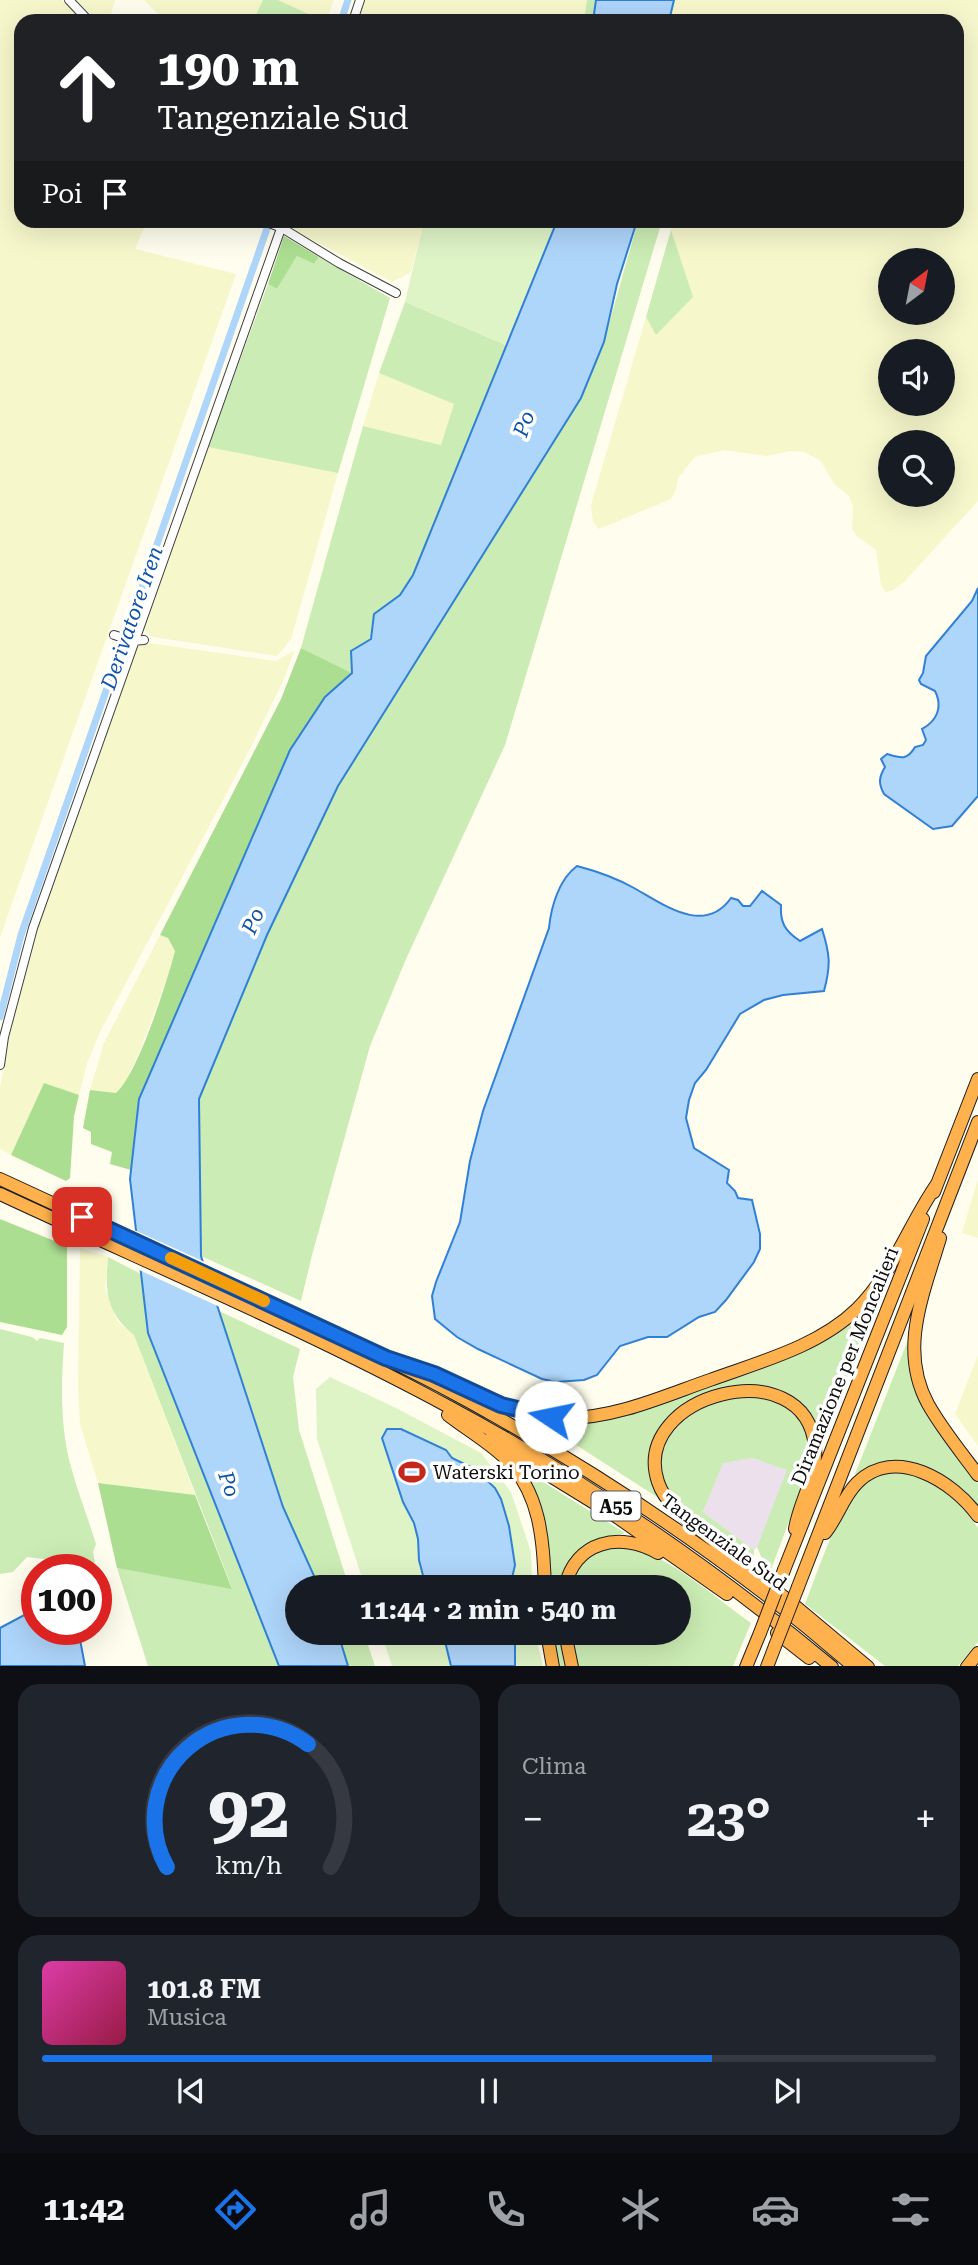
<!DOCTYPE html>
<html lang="it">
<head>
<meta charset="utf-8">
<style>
  body { margin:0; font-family:"Roboto Serif",serif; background:#20242c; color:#f1f3f6; height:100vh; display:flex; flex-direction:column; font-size:26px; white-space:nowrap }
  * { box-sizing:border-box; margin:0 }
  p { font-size:23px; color:#9ea1a6 }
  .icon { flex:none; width:38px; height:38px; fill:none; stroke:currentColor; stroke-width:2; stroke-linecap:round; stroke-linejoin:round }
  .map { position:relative; height:1666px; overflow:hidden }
  .drawer { display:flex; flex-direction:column; gap:18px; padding:18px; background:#0d0f14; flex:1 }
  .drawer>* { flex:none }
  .banner { position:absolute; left:14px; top:14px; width:950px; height:214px; border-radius:21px; box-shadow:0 7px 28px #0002; background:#202124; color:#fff; overflow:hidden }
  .needle { width:46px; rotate:32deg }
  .tools { position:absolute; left:878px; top:248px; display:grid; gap:14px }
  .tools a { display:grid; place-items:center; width:77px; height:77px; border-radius:50%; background:#171b24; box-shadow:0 7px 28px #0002; font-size:35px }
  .speed { position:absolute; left:21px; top:1554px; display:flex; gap:14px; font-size:35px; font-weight:700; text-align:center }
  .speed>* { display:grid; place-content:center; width:91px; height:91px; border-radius:50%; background:#171b24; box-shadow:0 7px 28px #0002; line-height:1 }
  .speed .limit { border:10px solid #d22; background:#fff; color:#111 }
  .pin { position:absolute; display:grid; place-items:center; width:60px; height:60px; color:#fff; margin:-30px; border-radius:14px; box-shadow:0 4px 10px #0006 }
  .me { position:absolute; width:77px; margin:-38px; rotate:281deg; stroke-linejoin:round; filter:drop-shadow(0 0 5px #0008) }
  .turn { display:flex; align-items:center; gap:24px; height:147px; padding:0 28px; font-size:32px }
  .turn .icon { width:91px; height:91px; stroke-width:2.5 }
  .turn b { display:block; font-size:49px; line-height:60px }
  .then { display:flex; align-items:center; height:66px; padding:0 28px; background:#0003; gap:14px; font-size:26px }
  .big { font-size:52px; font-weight:700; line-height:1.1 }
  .drawer .tile { flex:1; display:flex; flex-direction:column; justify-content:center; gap:10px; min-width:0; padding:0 24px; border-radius:21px; background:#20242c }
  .drawer .dial { align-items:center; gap:0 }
  .dial svg { height:182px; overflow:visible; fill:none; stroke:#363941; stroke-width:7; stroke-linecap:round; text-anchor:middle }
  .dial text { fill:#f1f3f6; stroke:none }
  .song { display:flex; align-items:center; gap:21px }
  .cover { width:84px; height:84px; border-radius:10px; background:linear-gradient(135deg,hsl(320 70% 55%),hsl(340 70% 35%)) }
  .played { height:7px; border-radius:4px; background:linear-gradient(90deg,#1a73e8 75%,#363941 75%) }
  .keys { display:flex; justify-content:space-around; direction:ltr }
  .heat { display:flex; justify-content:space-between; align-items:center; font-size:38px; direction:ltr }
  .drawer .tiles { flex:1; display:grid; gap:18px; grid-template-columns:1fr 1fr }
  .tile:last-child { grid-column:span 2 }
  .trip { position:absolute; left:285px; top:1575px; width:406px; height:70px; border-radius:35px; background:#171b24; box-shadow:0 7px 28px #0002; font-weight:700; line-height:70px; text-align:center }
  .tabs { display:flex; height:112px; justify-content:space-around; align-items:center; background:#090b0e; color:#9ea1a6 }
  .tabs .icon { width:49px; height:49px }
  .tabs .on { color:#1a73e8 }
  .tabs b { font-size:32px; color:#f1f3f6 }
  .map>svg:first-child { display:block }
  .industrial { fill:#ece0ec }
  .farmland { fill:#f6f7cb; fill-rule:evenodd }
  .green { fill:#cbecb4 }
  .forest { fill:#acde92 }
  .pitch { fill:#def3c6 }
  .water { fill:#aed5fa; stroke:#3081d6; stroke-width:2 }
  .pier { fill:#fffded }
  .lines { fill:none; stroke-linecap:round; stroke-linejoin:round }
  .canal { stroke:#aed5fa; stroke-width:7 }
  .minor-casing { stroke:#404040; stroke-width:10 }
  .highway-casing { stroke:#1e1e1e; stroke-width:14 }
  .minor { stroke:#fff; stroke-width:8 }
  .highway { stroke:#feb14c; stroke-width:12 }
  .highway-bridge-casing { stroke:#1e1e1e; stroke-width:14; stroke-linecap:butt }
  .highway-bridge { stroke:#feb14c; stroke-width:12 }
  .route-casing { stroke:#114b97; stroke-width:18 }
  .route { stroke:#1a73e8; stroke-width:12 }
  .slow { stroke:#f59e0b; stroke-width:12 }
  .labels { text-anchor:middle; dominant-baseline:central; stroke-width:7; stroke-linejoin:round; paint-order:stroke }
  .shield { fill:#fff; stroke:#565656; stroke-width:2 }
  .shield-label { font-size:18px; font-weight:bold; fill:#0d0d0d }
  .street-label { font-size:19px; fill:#0d0d0d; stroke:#fff }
  .poi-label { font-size:19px; fill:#0d0d0d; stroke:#fff; text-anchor:start }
  .water-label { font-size:21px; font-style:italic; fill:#0e53a7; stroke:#fff }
</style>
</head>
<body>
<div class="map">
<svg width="978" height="1667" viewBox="0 0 978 1667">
  <rect width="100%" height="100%" fill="#fffded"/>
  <path class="industrial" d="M752,1458l36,12 -31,77 -3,3 -51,-38 20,-50z"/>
  <path class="farmland" d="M0,0h62l21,21h-62v199l126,1 -12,28 101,25 -236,663z
    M76,0h39l-6,21h-11z
    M144,0h119l-10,21h-88z
    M278,0h56l-8,21h-2z
    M364,0h223l-3,21h-227z
    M674,0h304v501l-74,81 -13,9 -6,1 -4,-7 -5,-35 -19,-14 -5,-7 1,-22 -4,-11 -14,-11 -15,-25 -16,-8 -13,-1 -25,5 -42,-6 -29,7 -17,21 -2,11 -5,10 -72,30 -6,-7 -2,-17 55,-188 10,17 36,-37 -21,-67 2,-9 284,-1v-199h-288zM891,261h52v52h-52zM891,352h52v52h-52zM891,443h52v52h-52z
    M289,221l135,-1v1l-13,51 -19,10 -98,-52z
    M379,373l75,31 -12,41 -79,-19z
    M208,447l130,26 -47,166 -14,17 -124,-19 -10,-8z
    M149,643l127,18 18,-10 -10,28 -33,68 -151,285 -13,31 -8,32 -35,-12 -33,72 -11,-6v-61l14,-76 23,-84 87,-249 14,-33z
    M160,935l8,3 7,12 -6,23 -28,75 -17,38 -8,7 -26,-3 14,-47z
    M978,1179v59l-16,-5z
    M80,1248l28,9 -3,30 12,34 17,14 61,160 -97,-12 -18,-59 -2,-39z
    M978,1355v91l-23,-32z"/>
  <path class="green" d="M263,0h15l46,21h-71z
    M587,0h9l-3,21h-9z
    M638,221h24l-157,524 -99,214 -36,87 -58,209 -11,46 -100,-45 -2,-157 68,-164 71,-149 243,-388 23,-56z
    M671,230l22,67 -37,38 -10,-18z
    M297,256l17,8 5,-7 71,41 -52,175 -130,-26 60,-163 9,5z
    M405,302l101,43 -93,230 -13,20 -26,19 -3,25 -19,12v22l-51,-25 62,-222 78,19 13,-41 -75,-31z
    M108,1257l33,17 7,59 131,333h-131l-31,-98 115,20 -98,-253c-28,-23 -29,-43 -26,-78z
    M879,1292l-57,152 -12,-29 -18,-16 -38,-13h-12l-33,7 -38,24 -16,23 -6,29 8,28 -118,-76 23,2 214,-63z
    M219,1311l81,38 -7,28 6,53 50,157h-30l-36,-80z
    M0,1329l32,8 5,4 3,-3 24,5c-3,40 -4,85 7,124 7,26 17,51 25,77l-3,8 2,11 -10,1 -58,-7 -14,15 -13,2z
    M908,1340l28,88 42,56v24l-48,-38 -72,6 -3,-2z
    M759,1397l23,7 19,18 9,26 -3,25 -38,102 -12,-28 30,-77 -35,-12 -29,5 -20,49 51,38v10l-4,1c-25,-19 -56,-37 -76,-61 -37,-44 6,-86 48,-101 11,-4 25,-2 37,-2z
    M524,1470l101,63c-5,2 -15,2 -22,4 -25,7 -38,26 -43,50h-10c0,-53 -5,-68 -28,-115z
    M897,1472l24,5 14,7 24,18 19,26v114l-20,24h-73l-80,-62c13,-32 33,-97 57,-118 10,-10 22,-13 35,-14z
    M628,1546c43,11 86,51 123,77l-18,43h-155l-6,-33h107v-46h-109c4,-28 32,-40 58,-41z
    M338,1633h26l11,33h-27z
    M552,1633h9l7,33h-10z"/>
  <path class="forest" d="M284,236l35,21 -5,7 -17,-8 -20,33 -9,-5z
    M301,648l51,25 -27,24 -35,53 -151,349 -8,71 -21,-6 2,-12 -21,-8v-12l-8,-4 7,-38 26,3c22,-19 51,-111 59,-142l-7,-13 -8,-3 121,-236z
    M44,1083l35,12 -5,21 -4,62 -4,3 -55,-26z
    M0,1219l67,27v81l-5,8 -62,-13z
    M98,1483l97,12 37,94 -115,-21z"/>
  <path class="pitch" d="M424,221h133l-51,124 -101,-43z
    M330,1377l66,31 85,45 30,39 20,60 1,35h-167l-48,-148 -1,-50z
    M381,1633h154l8,33h-151z"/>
  <path class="water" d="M596,0h78l-5,21h-76z
    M557,221h80l-20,63 -13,58 -23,56 -243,388 -71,149 -68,164 2,157 82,251 36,80h-21v46h40l10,33h-69l-131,-333 -18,-154 9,-80 151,-349 35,-53 27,-24 -1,-22 20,-12 3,-25 26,-19 13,-20z
    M978,588v208l-26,30 -19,3 -49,-35c-6,-11 -5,-17 1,-27l-4,-8 6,-5c13,4 20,7 28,-7l8,-2 3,-5 -4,-11c15,-8 21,-22 13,-38l-14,-7 -2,-4 4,-7 3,-17 46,-55z
    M577,866c19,5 39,12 57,22 29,16 70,48 97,10l7,2 5,6h7l12,-15 19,14c-1,18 4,26 19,36l22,-12c8,25 9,36 2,62l-41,4 -19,5 -24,14 -34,56 -11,13 -6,17 -3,18 8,30 35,22 -2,13 8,8 3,7 14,2 8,34v15l-6,13 -28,38 -11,12 -16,5 -32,20h-19l-28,9 -23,29 -13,5 -28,2 -14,-3 -64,-30 -21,-12 -22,-18 -3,-23 4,-14 24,-60 10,-61 13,-50 66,-183c2,-21 10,-49 28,-62z
    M387,1429h14l45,21 6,8 23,11 20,19 6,11 8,27 6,39 -5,22h-84l-7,-27 -1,-21 -4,-16 -11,-21 -21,-64z
    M28,1613l9,1v15h41l7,37h-85v-38z
    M443,1633h72v33h-64z"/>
  <path class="pier" d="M132,1229l75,34 15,45 -85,-39z"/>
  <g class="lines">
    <path class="canal" d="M341,21l7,-21
      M0,1017l21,-82 249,-715"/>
    <defs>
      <path id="minor" d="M69,0l20,21
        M353,21l7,-21
        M262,220l20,8 57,35 57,30
        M114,635l19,6 11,-1
        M0,1065l4,-28 29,-109 251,-708"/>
      <path id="highway" d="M0,1179c88,40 176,81 264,122 78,36 156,72 231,115 127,72 249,155 359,251
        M934,1192l44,-113
        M0,1194c150,70 305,135 451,214 136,73 262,160 381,259
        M940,1238c-16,55 -42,111 -12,166 14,25 33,48 50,71
        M460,1388c33,16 70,30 107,30 49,0 97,-22 143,-38 49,-18 108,-33 147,-71 36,-36 51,-83 80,-125
        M448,1415c18,14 39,26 56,42 37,35 39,83 41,130
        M490,1439l127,78 110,77
        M825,1533c13,-16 18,-36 32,-50 38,-38 96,-2 121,33
        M725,1552l63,48 80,67
        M731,1557c-21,-24 -63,-44 -73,-75 -29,-88 148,-134 157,-35 3,28 -16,55 -20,82
        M784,1570l139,-351
        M565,1587c10,-46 55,-56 93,-34
        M798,1587l180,-465
        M547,1633l6,34
        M565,1633l7,34
        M777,1633l32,25
        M746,1667l14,-34
        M767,1667l8,-21
        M967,1667l11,-14"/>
    </defs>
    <use href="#minor" class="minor-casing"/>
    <use href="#highway" class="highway-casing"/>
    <use href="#minor" class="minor"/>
    <use href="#highway" class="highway"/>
    <defs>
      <path id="highway-bridge" d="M760,1633l24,-63
        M775,1646l23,-59"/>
    </defs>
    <use href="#highway-bridge" class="highway-bridge-casing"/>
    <use href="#highway-bridge" class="highway-bridge"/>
  </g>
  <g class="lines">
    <defs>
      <path id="route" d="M82,1217l304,141 48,16 67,31 50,12"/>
    </defs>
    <use href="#route" class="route-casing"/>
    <use href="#route" class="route"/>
    <path class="slow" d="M171,1258l93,43"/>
  </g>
  <defs>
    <symbol id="stadium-bare" viewBox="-9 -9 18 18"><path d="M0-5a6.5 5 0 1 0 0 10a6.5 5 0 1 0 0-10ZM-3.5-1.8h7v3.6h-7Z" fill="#c6271c" stroke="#fff" stroke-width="2.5" paint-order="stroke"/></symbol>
  </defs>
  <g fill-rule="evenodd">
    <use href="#stadium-bare" x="393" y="1453" width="38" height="38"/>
  </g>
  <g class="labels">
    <rect class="shield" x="591.5" y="1491.5" width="49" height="29" rx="5"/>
    <g class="shield-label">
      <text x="616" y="1506">A55</text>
    </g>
    <g class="street-label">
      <text transform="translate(845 1366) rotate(-68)">Diramazione per Moncalieri</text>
      <text transform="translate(724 1542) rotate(36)">Tangenziale Sud</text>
    </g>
    <g class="poi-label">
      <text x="433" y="1472">Waterski Torino</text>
    </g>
    <g class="water-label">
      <text transform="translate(524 424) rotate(-71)">Po</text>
      <text transform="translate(132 618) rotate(-71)">Derivatore Iren</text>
      <text transform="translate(253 921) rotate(-67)">Po</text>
      <text transform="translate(229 1484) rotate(70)">Po</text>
    </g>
  </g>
</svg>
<div class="tools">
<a><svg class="needle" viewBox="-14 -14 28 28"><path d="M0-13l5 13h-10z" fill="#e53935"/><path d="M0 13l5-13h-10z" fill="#9ea1a6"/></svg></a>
<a><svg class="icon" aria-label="sound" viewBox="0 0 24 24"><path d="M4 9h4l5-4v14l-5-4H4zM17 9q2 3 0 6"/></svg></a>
<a><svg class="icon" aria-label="search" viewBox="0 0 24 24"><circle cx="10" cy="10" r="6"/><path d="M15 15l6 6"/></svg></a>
</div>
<div class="speed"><div class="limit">100</div></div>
<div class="pin" style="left:82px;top:1217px;background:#d93025"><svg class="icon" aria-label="arrive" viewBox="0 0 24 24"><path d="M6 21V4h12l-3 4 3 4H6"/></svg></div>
<svg class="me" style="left:551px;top:1417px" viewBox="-20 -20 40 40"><circle r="19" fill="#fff"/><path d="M0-13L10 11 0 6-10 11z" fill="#1a73e8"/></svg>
<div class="trip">11:44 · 2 min · 540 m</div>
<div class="banner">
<div class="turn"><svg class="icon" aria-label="ahead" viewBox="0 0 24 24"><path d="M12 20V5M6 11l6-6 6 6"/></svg><div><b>190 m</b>Tangenziale Sud</div></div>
<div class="then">Poi<svg class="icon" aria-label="arrive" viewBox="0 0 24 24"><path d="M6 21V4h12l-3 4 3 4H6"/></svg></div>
</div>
</div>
<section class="drawer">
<div class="tiles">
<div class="tile dial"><svg viewBox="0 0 100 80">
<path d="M14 69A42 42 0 1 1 86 69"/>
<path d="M14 69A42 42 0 0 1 76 15" stroke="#1a73e8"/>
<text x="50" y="56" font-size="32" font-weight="700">92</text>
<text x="50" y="72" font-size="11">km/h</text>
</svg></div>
<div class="tile"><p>Clima</p>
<div class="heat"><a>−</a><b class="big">23°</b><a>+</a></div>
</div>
<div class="tile">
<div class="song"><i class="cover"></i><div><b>101.8 FM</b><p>Musica</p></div></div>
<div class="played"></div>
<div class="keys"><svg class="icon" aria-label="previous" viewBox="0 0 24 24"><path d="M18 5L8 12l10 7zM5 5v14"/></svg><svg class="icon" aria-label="pause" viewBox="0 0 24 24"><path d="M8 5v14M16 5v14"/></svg><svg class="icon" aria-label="next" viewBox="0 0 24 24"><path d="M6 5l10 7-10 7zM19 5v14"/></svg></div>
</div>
</div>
</section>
<nav class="tabs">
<b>11:42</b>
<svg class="icon on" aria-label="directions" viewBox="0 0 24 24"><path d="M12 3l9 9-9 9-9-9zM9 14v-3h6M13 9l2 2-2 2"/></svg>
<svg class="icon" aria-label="music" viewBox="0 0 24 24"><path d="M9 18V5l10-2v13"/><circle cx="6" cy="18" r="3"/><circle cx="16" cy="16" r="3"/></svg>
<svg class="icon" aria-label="phone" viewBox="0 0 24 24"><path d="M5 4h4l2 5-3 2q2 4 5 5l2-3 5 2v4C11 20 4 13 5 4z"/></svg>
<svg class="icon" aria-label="climate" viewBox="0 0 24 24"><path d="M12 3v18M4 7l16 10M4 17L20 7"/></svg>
<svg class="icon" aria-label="car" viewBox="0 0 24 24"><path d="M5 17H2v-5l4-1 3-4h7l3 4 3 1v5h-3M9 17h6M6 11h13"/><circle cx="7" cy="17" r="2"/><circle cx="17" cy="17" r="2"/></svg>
<svg class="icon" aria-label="filters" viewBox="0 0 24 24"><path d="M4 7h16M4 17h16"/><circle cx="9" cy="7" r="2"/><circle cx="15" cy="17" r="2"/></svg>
</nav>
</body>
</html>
